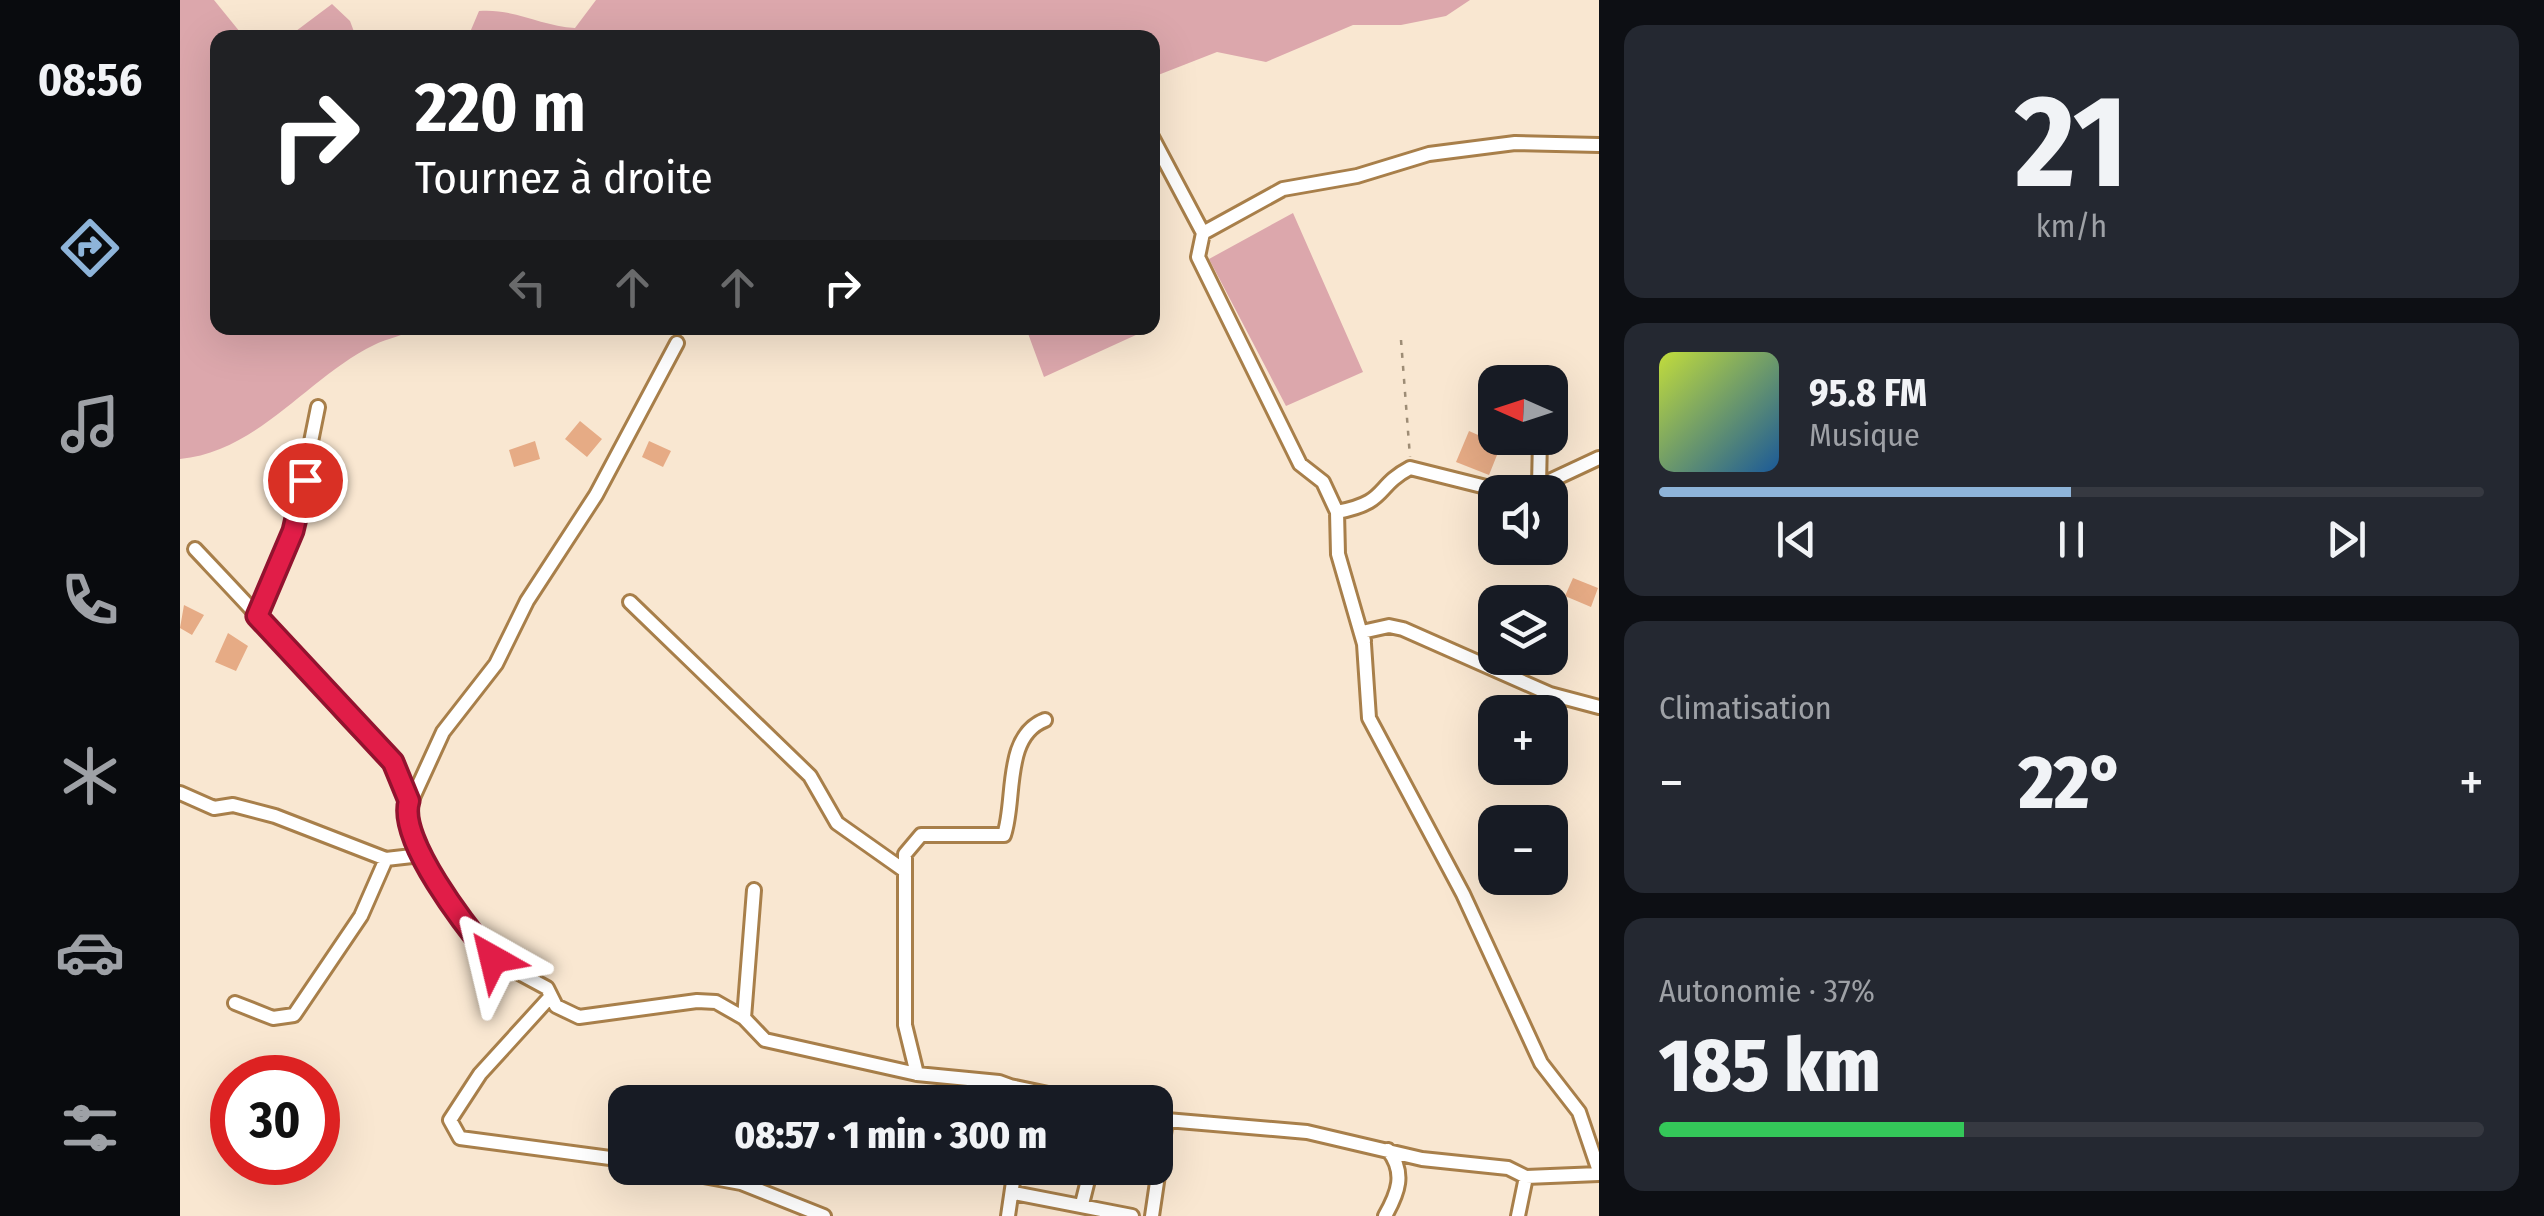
<!DOCTYPE html>
<html lang="fr">
<head>
<meta charset="utf-8">
<style>
  body { margin:0; font-family:"Fira Sans Condensed",sans-serif; background:#242831; color:#f1f3f6; height:100vh; display:flex; flex-direction:column; font-size:38px; white-space:nowrap }
  * { box-sizing:border-box; margin:0 }
  p { font-size:32px; color:#9ea1a6 }
  .icon { flex:none; width:55px; height:55px; fill:none; stroke:currentColor; stroke-width:2; stroke-linecap:round; stroke-linejoin:round }
  .map { position:relative; flex:1; overflow:hidden }
  .panel { display:flex; flex-direction:column; gap:25px; padding:25px; background:#0d0f14; width:945px }
  .panel>* { flex:none }
  .banner { position:absolute; left:30px; top:30px; width:950px; height:305px; border-radius:20px; box-shadow:0 10px 40px #0002; background:#202124; color:#fff; overflow:hidden }
  .needle { width:65px; rotate:273deg }
  .fabs { position:absolute; left:1298px; top:365px; display:grid; gap:20px }
  .fabs a { display:grid; place-items:center; width:90px; height:90px; border-radius:20px; background:#171b24; box-shadow:0 10px 40px #0002; font-size:50px }
  .speed { position:absolute; left:30px; top:1055px; display:flex; gap:20px; font-size:50px; font-weight:700; text-align:center }
  .speed>* { display:grid; place-content:center; width:130px; height:130px; border-radius:50%; background:#171b24; box-shadow:0 10px 40px #0002; line-height:1 }
  .speed .limit { border:15px solid #d22; background:#fff; color:#111 }
  .pin { position:absolute; display:grid; place-items:center; width:85px; height:85px; color:#fff; margin:-42px; border:5px solid #fff; border-radius:50%; box-shadow:0 2px 10px #0007 }
  .me { position:absolute; width:110px; margin:-55px; rotate:323deg; stroke-linejoin:round; filter:drop-shadow(0 0 8px #0008) }
  .turn { display:flex; align-items:center; gap:35px; height:210px; padding:0 40px; font-size:45px }
  .turn .icon { width:130px; height:130px; stroke-width:2.5 }
  .turn b { display:block; font-size:70px; line-height:85px }
  .lanes { display:flex; align-items:center; height:95px; padding:0 40px; background:#0003; justify-content:center; gap:50px; direction:ltr }
  .lanes .off { opacity:.35 }
  .big { font-size:75px; font-weight:800; line-height:1.1 }
  .panel .tile { flex:1; display:flex; flex-direction:column; justify-content:center; gap:15px; min-width:0; padding:0 35px; border-radius:20px; background:#242831 }
  .panel .dial { align-items:center; gap:0 }
  .dial b { font-size:130px; line-height:1 }
  .song { display:flex; align-items:center; gap:30px }
  .cover { width:120px; height:120px; border-radius:15px; background:linear-gradient(135deg,hsl(70 70% 55%),hsl(210 70% 35%)) }
  .played { height:10px; border-radius:5px; background:linear-gradient(90deg,#8eb4d9 50%,#363941 50%) }
  .keys { display:flex; justify-content:space-around; direction:ltr }
  .heat { display:flex; justify-content:space-between; align-items:center; font-size:55px; direction:ltr }
  .charge { height:15px; border-radius:8px; background:linear-gradient(90deg,#34c759 37%,#363941 0) }
  .trip { position:absolute; left:428px; top:1085px; width:565px; height:100px; border-radius:20px; background:#171b24; box-shadow:0 10px 40px #0002; font-weight:800; line-height:100px; text-align:center }
  main { display:flex; flex:1; min-height:0 }
  .tab-bar { display:flex; flex-direction:column; width:180px; justify-content:space-around; align-items:center; background:#090b0e; color:#9ea1a6 }
  .tab-bar .icon { width:70px; height:70px }
  .tab-bar .selected { color:#8eb4d9 }
  .tab-bar b { font-size:45px; color:#f1f3f6 }
  .map>svg:first-child { display:block }
  .green { fill:#dca7ac }
  .building { fill:#e6ab85 }
  .lines { fill:none; stroke-linecap:round; stroke-linejoin:round }
  .minor-casing { stroke:#a87f4a; stroke-width:18 }
  .path { stroke:#9d8c75; stroke-width:2.5; stroke-dasharray:5 8; stroke-linecap:butt }
  .minor { stroke:#fff; stroke-width:12 }
  .route-casing { stroke:#92132f; stroke-width:25 }
  .route { stroke:#e11d48; stroke-width:18 }
</style>
</head>
<body>
<main>
<nav class="tab-bar">
<b>08:56</b>
<svg class="icon selected" aria-label="directions" viewBox="0 0 24 24"><path d="M12 3l9 9-9 9-9-9zM9 14v-3h6M13 9l2 2-2 2"/></svg>
<svg class="icon" aria-label="music" viewBox="0 0 24 24"><path d="M9 18V5l10-2v13"/><circle cx="6" cy="18" r="3"/><circle cx="16" cy="16" r="3"/></svg>
<svg class="icon" aria-label="phone" viewBox="0 0 24 24"><path d="M5 4h4l2 5-3 2q2 4 5 5l2-3 5 2v4C11 20 4 13 5 4z"/></svg>
<svg class="icon" aria-label="climate" viewBox="0 0 24 24"><path d="M12 3v18M4 7l16 10M4 17L20 7"/></svg>
<svg class="icon" aria-label="car" viewBox="0 0 24 24"><path d="M5 17H2v-5l4-1 3-4h7l3 4 3 1v5h-3M9 17h6M6 11h13"/><circle cx="7" cy="17" r="2"/><circle cx="17" cy="17" r="2"/></svg>
<svg class="icon" aria-label="filters" viewBox="0 0 24 24"><path d="M4 7h16M4 17h16"/><circle cx="9" cy="7" r="2"/><circle cx="15" cy="17" r="2"/></svg>
</nav>
<div class="map">
<svg width="1419" height="1216" viewBox="0 0 1419 1216">
  <rect width="100%" height="100%" fill="#f9e7d1"/>
  <path class="green" d="M0,0h34l26,32 19,5 -41,1v290h199c-14,8 -29,10 -43,17 -66,32 -116,107 -194,114z
    M416,0h874l-24,16 -45,9h-48l-87,37 -49,-10 -64,25 -1,-39 -684,-1 11,-26c34,-3 62,15 96,17z
    M152,4l18,17 6,16h-68z
    M1113,213l70,159 -77,34 -77,-147z
    M846,328h122l1,1 -105,48z"/>
  <path class="building" d="M400,421l22,18 -15,18 -22,-18z
    M1289,431l32,14 -12,30 -33,-13z
    M355,441l5,18 -26,8 -5,-17z
    M469,441l22,10 -8,16 -21,-10z
    M1393,578l25,10 -7,19 -26,-11z
    M4,605l20,10 -12,20 -12,-7z
    M48,633l20,13 -12,25 -21,-9z"/>
  <g class="lines">
    <defs>
      <path id="minor" d="M972,137l51,96
        M1419,145l-84,-2 -86,11 -72,22 -74,13 -80,44 -5,24 102,207 23,18 14,30 1,42 26,90 5,74 94,176 78,169 38,49 20,59
        M497,343l-81,152 -69,106 -31,63 -53,68 -38,83 16,40 56,84 16,20 54,29 9,18 23,11 118,-16 19,1 28,16
        M1359,486l1,-48
        M1157,512c52,-10 37,-25 73,-44l96,24 33,-6 60,-28
        M15,549c48,51 96,101 140,155 34,42 51,40 74,97
        M450,602l180,174 27,47 68,48
        M77,615l36,-84 25,-124
        M1184,641l-2,-9 27,-6 14,3 147,65 49,13
        M0,793l34,15 19,-3 42,11 111,43 35,-4
        M574,890l-10,128 21,22 152,34 82,8 11,4 5,16
        M371,996l-71,78 -30,46 10,18 165,22
        M55,1003l38,15 21,-3 67,-99 25,-57
        M737,1074l-12,-49v-171l16,-19h83c12,-35 -1,-99 41,-115
        M830,1086l76,16
        M975,1119l152,13 115,27 86,9 18,9
        M480,1168l81,15 83,33
        M834,1193l118,23
        M902,1204l9,-36
        M828,1216l7,-48
        M972,1216l14,-95
        M1205,1216c13,-23 21,-43 3,-66
        M1338,1216l8,-39 73,-3"/>
    </defs>
    <use href="#minor" class="minor-casing"/>
    <path class="path" d="M1221,340l9,117"/>
    <use href="#minor" class="minor"/>
  </g>
  <g class="lines">
    <defs>
      <path id="route" d="M125,480l-12,51 -36,85 136,146 16,39c-12,38 58,127 84,158"/>
    </defs>
    <use href="#route" class="route-casing"/>
    <use href="#route" class="route"/>
  </g>
</svg>
<div class="fabs">
<a><svg class="needle" viewBox="-14 -14 28 28"><path d="M0-13l5 13h-10z" fill="#e53935"/><path d="M0 13l5-13h-10z" fill="#9ea1a6"/></svg></a>
<a><svg class="icon" aria-label="sound" viewBox="0 0 24 24"><path d="M4 9h4l5-4v14l-5-4H4zM17 9q2 3 0 6"/></svg></a>
<a><svg class="icon" aria-label="layers" viewBox="0 0 24 24"><path d="M12 4l9 5-9 5-9-5zM3 14l9 5 9-5"/></svg></a>
<a>+</a>
<a>−</a>
</div>
<div class="speed"><div class="limit">30</div></div>
<div class="pin" style="left:125px;top:480px;background:#d93025"><svg class="icon" aria-label="arrive" viewBox="0 0 24 24"><path d="M6 21V4h12l-3 4 3 4H6"/></svg></div>
<svg class="me" style="left:313px;top:959px" viewBox="-20 -20 40 40"><path d="M0-17L14 15 0 8-14 15z" fill="#e11d48" stroke="#fff" stroke-width="4"/></svg>
<div class="trip">08:57 · 1 min · 300 m</div>
<div class="banner">
<div class="turn"><svg class="icon" aria-label="right" viewBox="0 0 24 24"><path d="M7 20v-9h11M14 6l5 5-5 5"/></svg><div><b>220 m</b>Tournez à droite</div></div>
<div class="lanes"><svg class="icon off" aria-label="left" viewBox="0 0 24 24"><path d="M17 20v-9H6M10 6l-5 5 5 5"/></svg><svg class="icon off" aria-label="ahead" viewBox="0 0 24 24"><path d="M12 20V5M6 11l6-6 6 6"/></svg><svg class="icon off" aria-label="ahead" viewBox="0 0 24 24"><path d="M12 20V5M6 11l6-6 6 6"/></svg><svg class="icon" aria-label="right" viewBox="0 0 24 24"><path d="M7 20v-9h11M14 6l5 5-5 5"/></svg></div>
</div>
</div>
<section class="panel">
<div class="tile dial"><b>21</b><p>km/h</p></div>
<div class="tile">
<div class="song"><i class="cover"></i><div><b>95.8 FM</b><p>Musique</p></div></div>
<div class="played"></div>
<div class="keys"><svg class="icon" aria-label="previous" viewBox="0 0 24 24"><path d="M18 5L8 12l10 7zM5 5v14"/></svg><svg class="icon" aria-label="pause" viewBox="0 0 24 24"><path d="M8 5v14M16 5v14"/></svg><svg class="icon" aria-label="next" viewBox="0 0 24 24"><path d="M6 5l10 7-10 7zM19 5v14"/></svg></div>
</div>
<div class="tile"><p>Climatisation</p>
<div class="heat"><a>−</a><b class="big">22°</b><a>+</a></div>
</div>
<div class="tile"><p>Autonomie · 37%</p><b class="big">185 km</b><div class="charge"></div></div>
</section>
</main>
</body>
</html>
